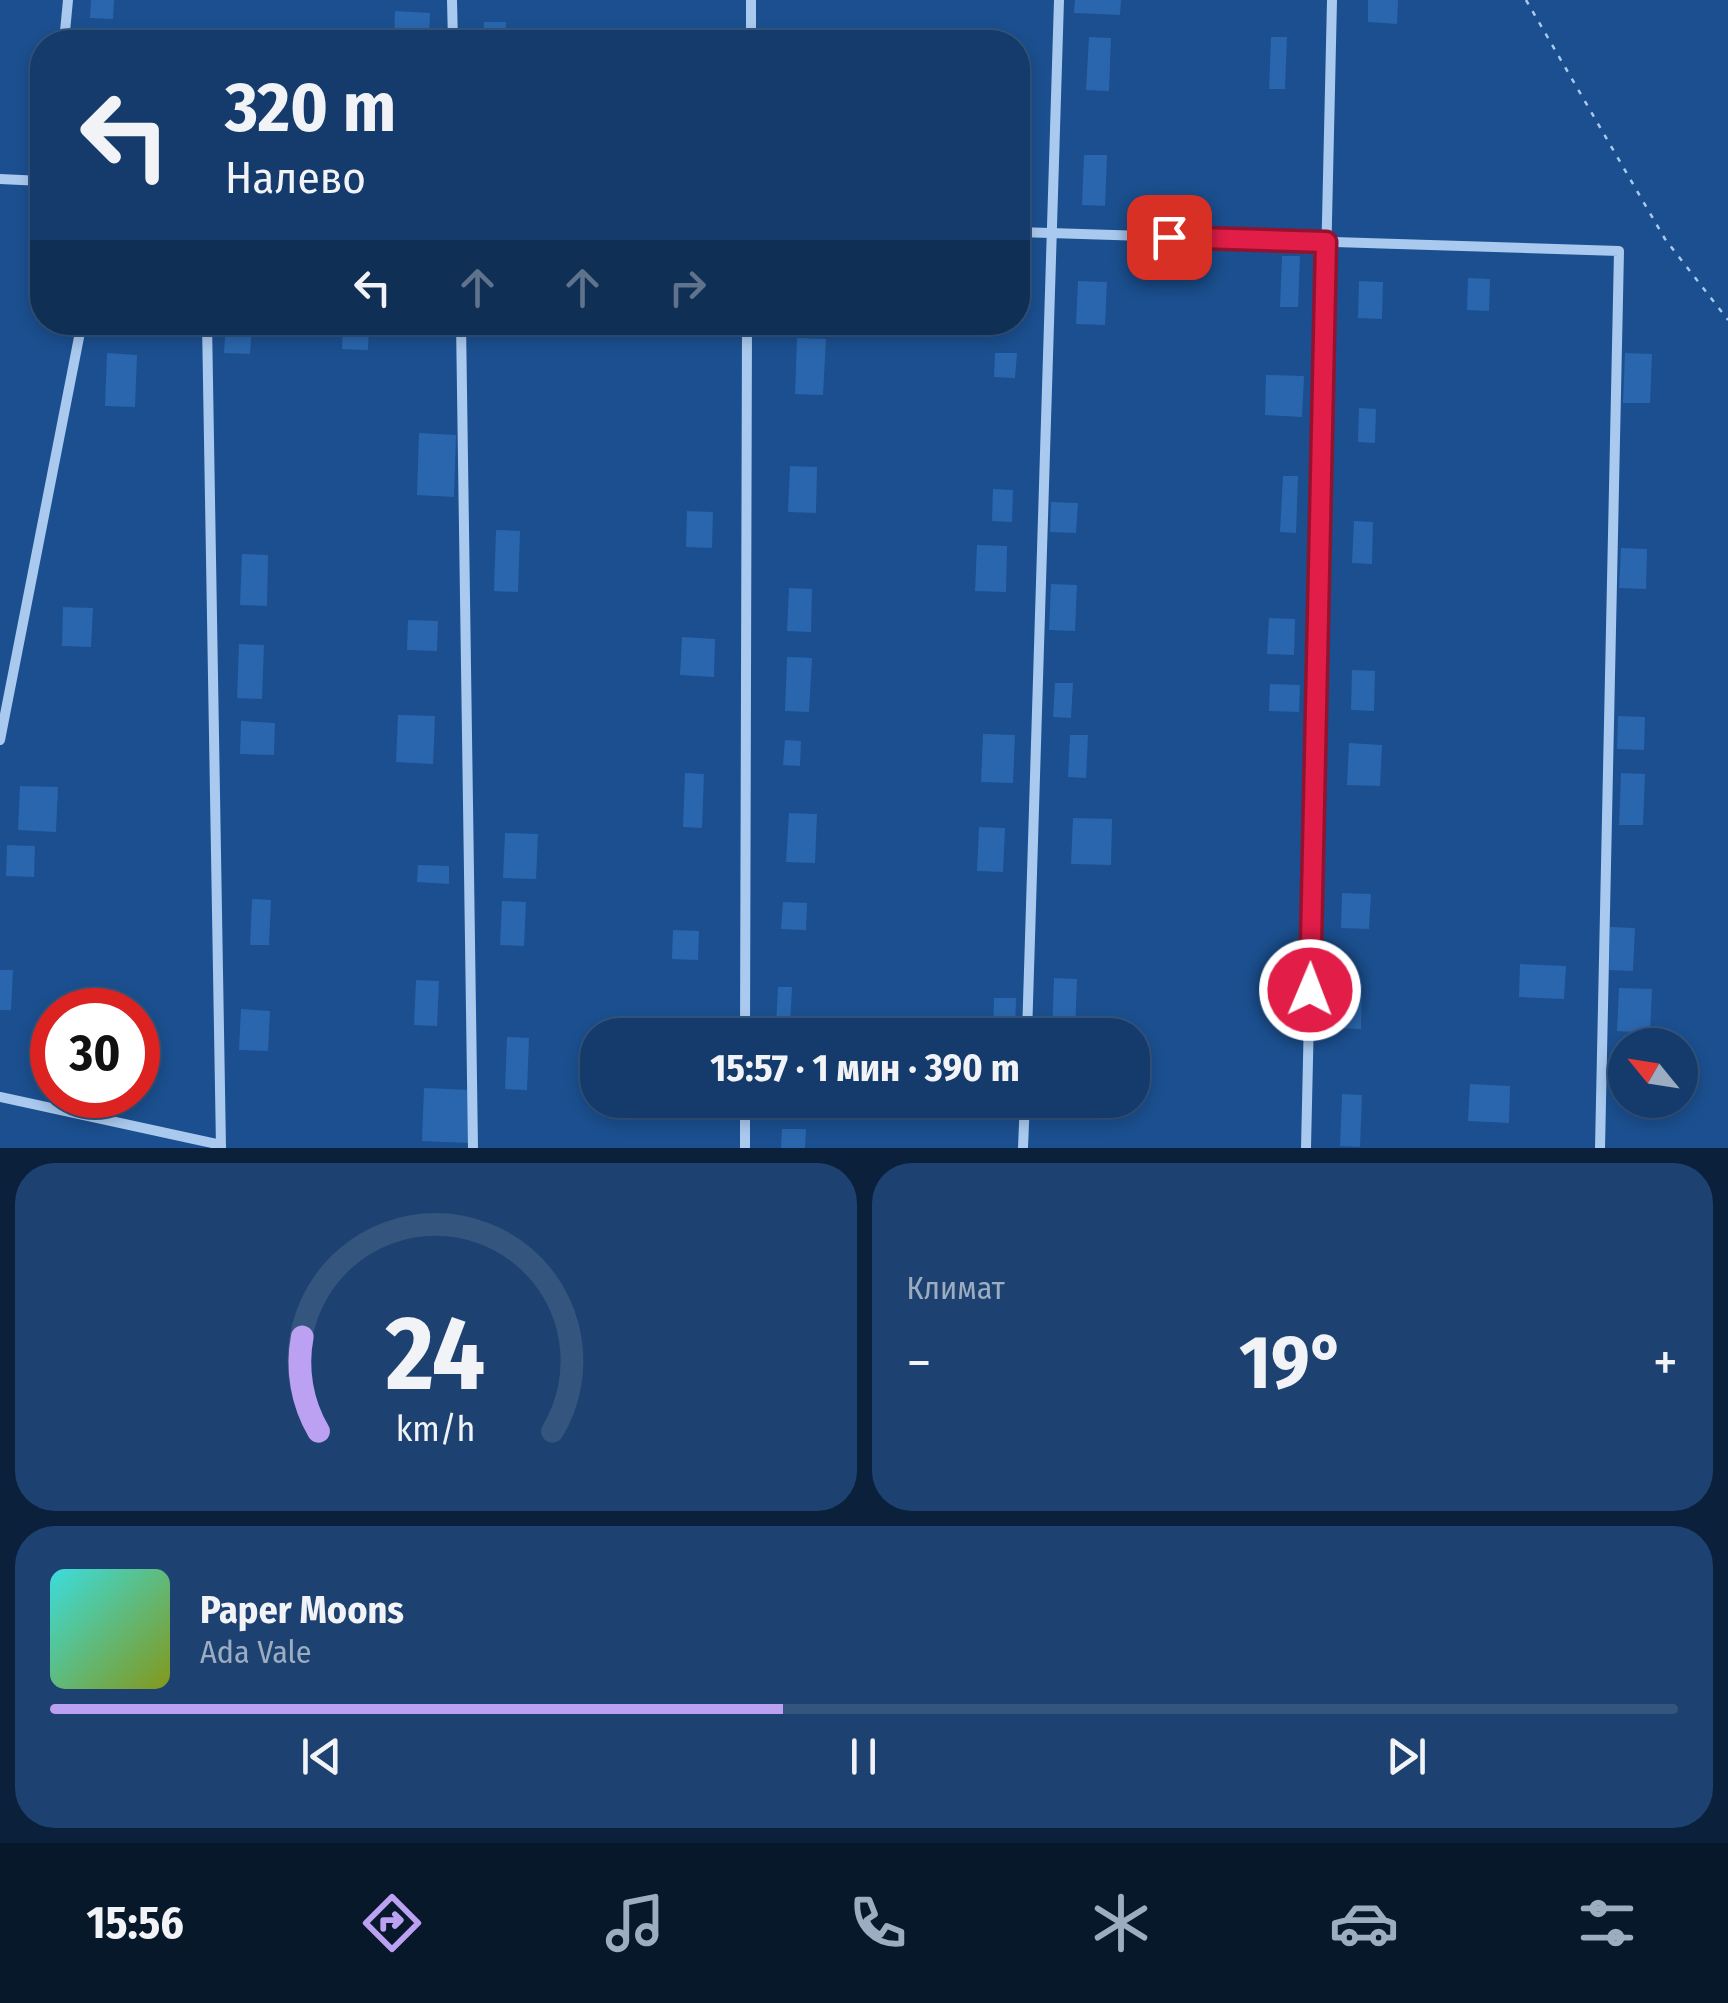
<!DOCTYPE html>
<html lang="ru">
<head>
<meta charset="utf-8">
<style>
  body { margin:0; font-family:"Fira Sans Condensed",sans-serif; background:#1d4271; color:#f1f3f6; height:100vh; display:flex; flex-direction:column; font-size:38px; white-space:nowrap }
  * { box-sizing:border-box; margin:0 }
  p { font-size:32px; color:#9dadc1 }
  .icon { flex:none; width:55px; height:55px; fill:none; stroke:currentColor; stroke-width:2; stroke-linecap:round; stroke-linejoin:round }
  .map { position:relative; height:1148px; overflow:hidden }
  .panel { display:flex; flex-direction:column; gap:15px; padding:15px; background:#0b203b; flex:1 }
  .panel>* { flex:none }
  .guide { position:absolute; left:30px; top:30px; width:1000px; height:305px; border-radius:40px; box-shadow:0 5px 15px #0003,0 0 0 2px #33557e; background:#143b6b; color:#f1f3f6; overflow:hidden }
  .needle { width:65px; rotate:300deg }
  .tools { position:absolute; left:1608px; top:1028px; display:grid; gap:20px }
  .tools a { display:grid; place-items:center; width:90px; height:90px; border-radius:50%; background:#143b6b; box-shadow:0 5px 15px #0003,0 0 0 2px #33557e; font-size:50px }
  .speed { position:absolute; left:30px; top:988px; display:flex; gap:20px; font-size:50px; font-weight:700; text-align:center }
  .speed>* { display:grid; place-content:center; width:130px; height:130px; border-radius:50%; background:#143b6b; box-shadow:0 5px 15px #0003,0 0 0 2px #33557e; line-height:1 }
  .speed .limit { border:15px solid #d22; background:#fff; color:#111 }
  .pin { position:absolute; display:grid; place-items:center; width:85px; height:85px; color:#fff; margin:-42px; border-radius:20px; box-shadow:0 5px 15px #0006 }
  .me { position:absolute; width:110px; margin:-55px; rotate:1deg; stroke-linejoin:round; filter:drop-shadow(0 0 8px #0008) }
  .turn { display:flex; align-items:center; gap:35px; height:210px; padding:0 30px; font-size:45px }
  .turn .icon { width:130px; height:130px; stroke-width:2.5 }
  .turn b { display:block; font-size:70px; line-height:85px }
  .lanes { display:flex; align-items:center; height:95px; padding:0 30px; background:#0003; justify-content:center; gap:50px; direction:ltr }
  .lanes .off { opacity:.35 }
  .big { font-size:75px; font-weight:700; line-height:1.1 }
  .panel .card { flex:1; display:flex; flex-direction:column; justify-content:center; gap:15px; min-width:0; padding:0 35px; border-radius:40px; background:#1d4271 }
  .panel .dial { align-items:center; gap:0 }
  .dial svg { height:260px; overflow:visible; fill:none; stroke:#33557e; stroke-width:7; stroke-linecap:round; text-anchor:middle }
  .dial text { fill:#f1f3f6; stroke:none }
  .song { display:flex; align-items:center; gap:30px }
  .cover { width:120px; height:120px; border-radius:15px; background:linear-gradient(135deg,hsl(180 70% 55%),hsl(70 70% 35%)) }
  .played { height:10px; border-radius:5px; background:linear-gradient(90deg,#bca0f2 45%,#33557e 45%) }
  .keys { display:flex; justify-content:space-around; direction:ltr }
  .heat { display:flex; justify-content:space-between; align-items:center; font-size:55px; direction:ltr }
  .panel .tiles { flex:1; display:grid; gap:15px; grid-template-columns:1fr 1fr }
  .card:last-child { grid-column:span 2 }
  .trip { position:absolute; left:580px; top:1018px; width:570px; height:100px; border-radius:40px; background:#143b6b; box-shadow:0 5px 15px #0003,0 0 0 2px #33557e; font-weight:700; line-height:100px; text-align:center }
  .tab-bar { display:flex; height:160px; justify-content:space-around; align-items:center; background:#08182b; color:#9dadc1 }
  .tab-bar .icon { width:70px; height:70px }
  .tab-bar .current { color:#bca0f2 }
  .tab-bar b { font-size:45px; color:#f1f3f6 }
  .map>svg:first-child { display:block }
  .building { fill:#2a66ad }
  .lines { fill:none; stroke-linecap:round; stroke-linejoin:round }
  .path { stroke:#a9c9ee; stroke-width:2.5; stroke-dasharray:5 8; stroke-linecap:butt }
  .minor { stroke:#a9c9ee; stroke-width:10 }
  .route-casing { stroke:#92132f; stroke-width:25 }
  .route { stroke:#e11d48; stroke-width:18 }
</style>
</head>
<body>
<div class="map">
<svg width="1728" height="1148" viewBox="0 0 1728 1148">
  <rect width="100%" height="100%" fill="#1b4f8f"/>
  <path class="building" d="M91,0h23l-1,19 -23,-1z
    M1075,0h46l-1,15 -46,-2z
    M1368,0h30l-1,24 -29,-2z
    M395,11l35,2 -1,29h-35z
    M484,22h22l-1,20h-22z
    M1089,37l22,1 -2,53 -23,-1z
    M1271,37h16l-2,52h-16z
    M1084,155h23l-2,51 -23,-1z
    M1282,256h18l-2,51h-18z
    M1468,278l22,1 -1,32 -22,-1z
    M1078,281l29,1 -2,43 -29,-1z
    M1359,281l24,1 -1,37 -24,-1z
    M226,322h26l-2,32 -26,-1z
    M343,322h26l-1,28 -26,-1z
    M797,338l29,1 -3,56 -28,-1z
    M107,353l30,2 -2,52 -30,-1z
    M995,353h22l-2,25 -21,-1z
    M1625,353l27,1 -2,49h-27z
    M1266,375l38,1 -2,41 -37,-2z
    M1359,408l17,1 -1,34 -17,-1z
    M419,433l37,2 -2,62 -37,-2z
    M790,466l27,1 -1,46 -28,-1z
    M1283,476h15l-2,57 -16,-1z
    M993,489l20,1 -1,32 -20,-1z
    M1051,502l27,1 -2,30 -26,-1z
    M687,511l26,1 -1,36 -26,-1z
    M1354,521l19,1 -1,42 -20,-1z
    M496,530l24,1 -2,61 -24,-1z
    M977,545l30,1 -1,46 -31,-1z
    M1621,548l26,1 -1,40 -27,-1z
    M242,554l26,1 -1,51 -27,-1z
    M1051,584l26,1 -2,46 -26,-1z
    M789,588l23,1 -1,43 -24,-1z
    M63,607l30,1 -2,39 -29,-1z
    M1269,618l26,1 -1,36 -27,-1z
    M408,620l30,1 -1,30 -30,-1z
    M682,637l33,2 -1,38 -34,-2z
    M239,644l25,1 -2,54 -25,-1z
    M787,657l25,1 -3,54 -24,-1z
    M1352,670l23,1 -1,40 -23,-1z
    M1055,683h18l-2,35 -18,-1z
    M1270,684l30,1 -1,27 -30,-1z
    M398,715l37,1 -2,48 -37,-2z
    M1618,716l27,1 -1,33 -27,-1z
    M241,721l34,2 -1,32 -34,-1z
    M983,734l32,1 -2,48 -32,-1z
    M1070,735h18l-2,43 -18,-1z
    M785,740l16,1 -1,25 -17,-1z
    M1349,743l33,2 -2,41 -33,-1z
    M685,773l19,1 -2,54 -19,-1z
    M1621,773l24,1 -2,51h-24z
    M20,786l38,1 -2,45 -38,-2z
    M789,813l28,1 -2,49 -29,-1z
    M1073,818l39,1 -1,46 -40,-1z
    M979,827l26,1 -2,44 -26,-1z
    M505,833l33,1 -2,45 -33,-1z
    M7,845l28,1 -1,31 -28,-1z
    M418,865l31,1v18l-32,-2z
    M1342,893l29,1 -2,35 -28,-1z
    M252,899l19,1 -2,45h-19z
    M502,901l24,1 -2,44 -24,-1z
    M783,902l24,1 -1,27 -25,-1z
    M1610,927l25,1 -2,43 -24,-1z
    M673,930l26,1 -1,29 -26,-1z
    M1520,964l46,2 -2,33 -45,-2z
    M0,970h13l-2,40h-11z
    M1054,978l23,1 -2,56h-23z
    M416,980l23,1 -2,45 -23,-1z
    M1332,983l30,1 -1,45 -30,-1z
    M778,987h14l-2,40 -14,-1z
    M1619,988l33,1 -2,44 -33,-2z
    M994,998h22l-1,35h-22z
    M241,1009l29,2 -2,40 -29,-1z
    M507,1037l22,1 -2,52 -22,-1z
    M1470,1084l40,2 -1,37 -41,-2z
    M424,1088l48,2 -2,53 -48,-2z
    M1342,1094l20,1 -2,52 -20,-1z
    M776,1100h21l-1,15 -20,-1z
    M782,1129h24l-1,19h-24z"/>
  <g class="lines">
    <path class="path" d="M1526,0l139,239 63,81"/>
    <path class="minor" d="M452,0l1,42
      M64,42l4,-42
      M751,42v-42
      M0,179l42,2
      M1018,232l601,19 -19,897
      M207,322l14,826
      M461,322l12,826
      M0,740l82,-418
      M745,1035l2,-713
      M1027,1035l32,-1035
      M0,1097l221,48
      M745,1148v-48
      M1023,1148l2,-48
      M1306,1148l26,-1148"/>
  </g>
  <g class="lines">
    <defs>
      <path id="route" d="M1169,237l157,5 -16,748"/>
    </defs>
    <use href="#route" class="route-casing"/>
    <use href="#route" class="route"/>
  </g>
</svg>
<div class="tools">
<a><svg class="needle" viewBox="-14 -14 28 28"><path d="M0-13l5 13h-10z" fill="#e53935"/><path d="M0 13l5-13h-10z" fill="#9dadc1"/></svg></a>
</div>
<div class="speed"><div class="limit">30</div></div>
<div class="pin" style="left:1169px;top:237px;background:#d93025"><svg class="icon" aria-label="arrive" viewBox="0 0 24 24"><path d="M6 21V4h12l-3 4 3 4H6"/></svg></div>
<svg class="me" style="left:1310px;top:990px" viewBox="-20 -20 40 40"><circle r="17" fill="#e11d48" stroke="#fff" stroke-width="3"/><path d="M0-11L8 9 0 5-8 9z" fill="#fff"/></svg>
<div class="trip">15:57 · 1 мин · 390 m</div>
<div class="guide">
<div class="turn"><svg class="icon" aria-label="left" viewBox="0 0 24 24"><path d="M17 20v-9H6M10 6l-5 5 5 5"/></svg><div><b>320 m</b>Налево</div></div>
<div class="lanes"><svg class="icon" aria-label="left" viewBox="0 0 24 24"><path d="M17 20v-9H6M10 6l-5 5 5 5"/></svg><svg class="icon off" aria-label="ahead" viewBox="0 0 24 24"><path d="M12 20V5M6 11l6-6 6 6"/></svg><svg class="icon off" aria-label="ahead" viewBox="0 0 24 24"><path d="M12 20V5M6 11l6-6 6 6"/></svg><svg class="icon off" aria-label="right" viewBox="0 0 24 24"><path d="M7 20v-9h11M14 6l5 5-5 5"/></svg></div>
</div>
</div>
<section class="panel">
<div class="tiles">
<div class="card dial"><svg viewBox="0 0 100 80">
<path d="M14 69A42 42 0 1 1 86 69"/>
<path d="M14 69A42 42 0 0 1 9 40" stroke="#bca0f2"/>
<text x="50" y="56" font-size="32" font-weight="700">24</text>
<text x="50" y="72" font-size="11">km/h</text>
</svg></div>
<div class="card"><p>Климат</p>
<div class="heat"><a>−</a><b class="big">19°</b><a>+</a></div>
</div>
<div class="card">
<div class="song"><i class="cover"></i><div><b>Paper Moons</b><p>Ada Vale</p></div></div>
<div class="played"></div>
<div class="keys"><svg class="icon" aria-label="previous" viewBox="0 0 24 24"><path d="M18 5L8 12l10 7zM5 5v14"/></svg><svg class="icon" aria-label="pause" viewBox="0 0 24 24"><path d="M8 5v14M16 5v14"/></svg><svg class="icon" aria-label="next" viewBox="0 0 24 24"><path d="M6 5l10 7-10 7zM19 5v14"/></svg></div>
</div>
</div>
</section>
<nav class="tab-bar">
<b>15:56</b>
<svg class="icon current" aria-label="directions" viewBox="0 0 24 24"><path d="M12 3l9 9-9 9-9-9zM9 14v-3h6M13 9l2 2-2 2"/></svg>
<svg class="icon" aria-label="music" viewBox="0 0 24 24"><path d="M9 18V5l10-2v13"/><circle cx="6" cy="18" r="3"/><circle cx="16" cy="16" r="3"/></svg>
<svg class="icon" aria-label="phone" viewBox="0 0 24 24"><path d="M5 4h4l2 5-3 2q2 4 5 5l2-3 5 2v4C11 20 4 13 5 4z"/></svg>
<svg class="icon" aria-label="climate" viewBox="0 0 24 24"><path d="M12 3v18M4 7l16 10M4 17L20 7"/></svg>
<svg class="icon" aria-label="car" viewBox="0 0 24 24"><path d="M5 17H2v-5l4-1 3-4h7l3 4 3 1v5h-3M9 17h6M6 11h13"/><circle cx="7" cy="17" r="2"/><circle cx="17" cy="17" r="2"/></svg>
<svg class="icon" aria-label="filters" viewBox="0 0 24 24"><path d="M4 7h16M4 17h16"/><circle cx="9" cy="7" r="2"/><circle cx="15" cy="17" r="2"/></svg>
</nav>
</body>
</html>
